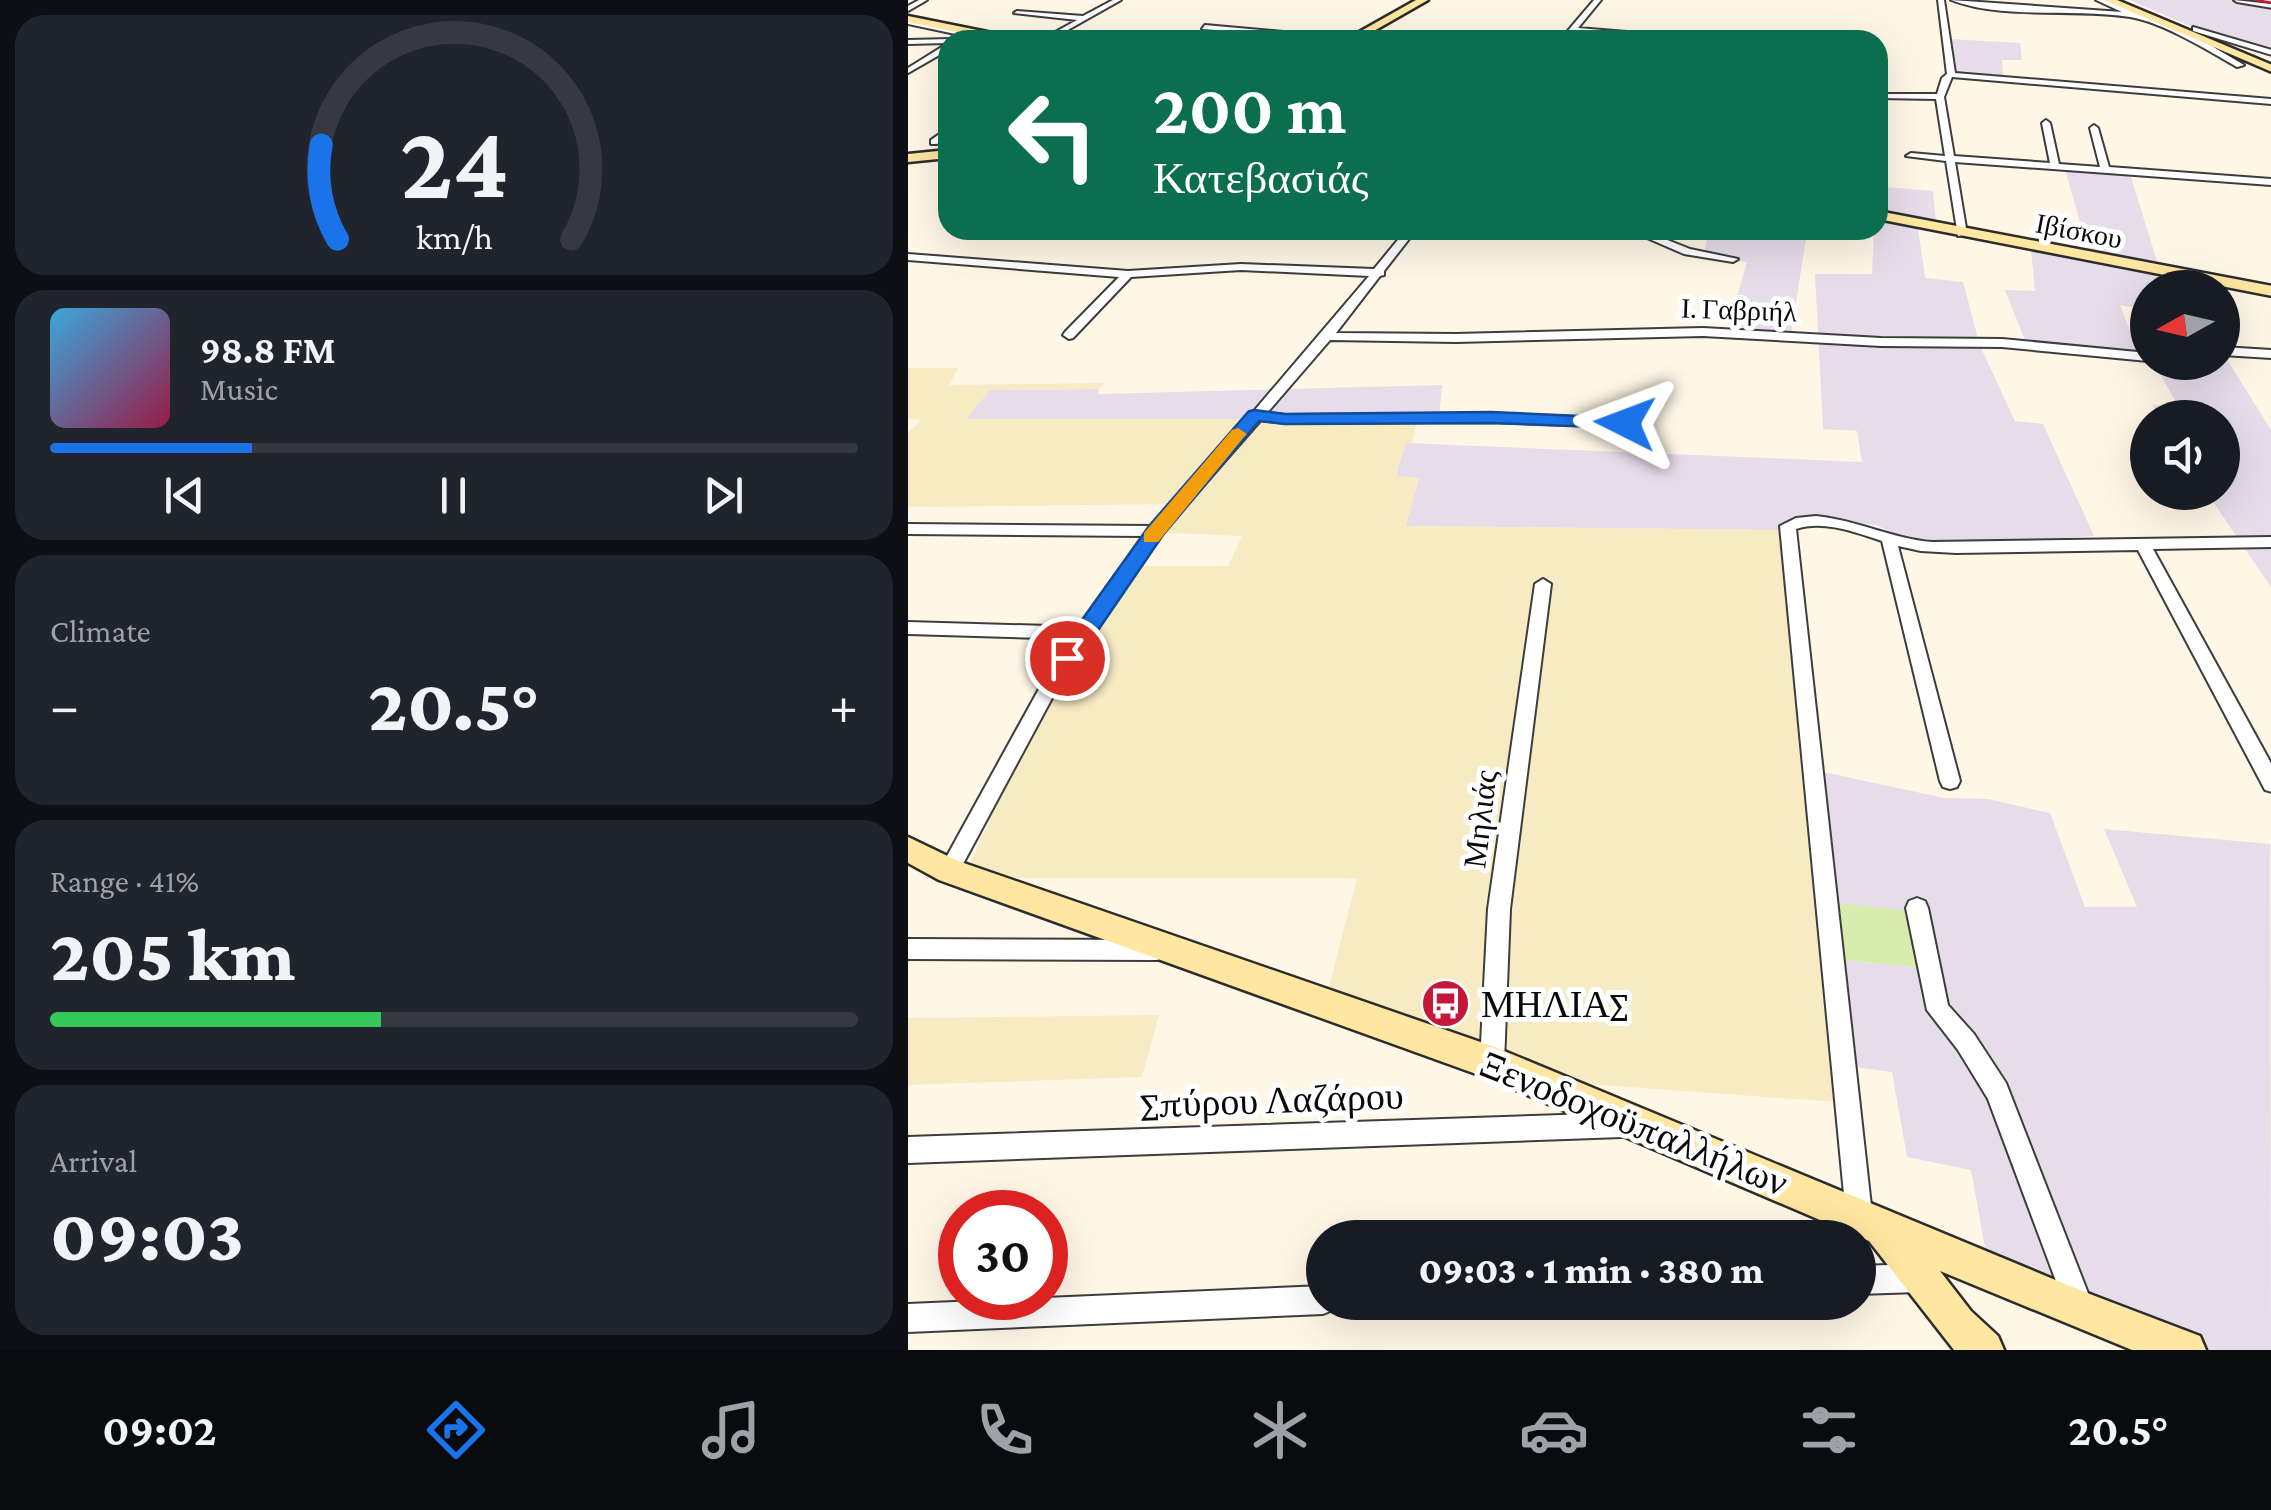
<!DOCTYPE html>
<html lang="en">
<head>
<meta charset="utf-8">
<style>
  body { margin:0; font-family:"Crimson Pro",serif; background:#20242c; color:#f1f3f6; height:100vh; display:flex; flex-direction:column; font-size:38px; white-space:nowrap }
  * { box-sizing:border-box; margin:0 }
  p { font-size:32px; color:#9ea1a6 }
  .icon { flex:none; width:55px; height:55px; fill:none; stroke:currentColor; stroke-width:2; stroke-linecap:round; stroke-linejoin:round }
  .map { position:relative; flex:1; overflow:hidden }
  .sheet { display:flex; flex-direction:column; gap:15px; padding:15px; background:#0d0f14; width:908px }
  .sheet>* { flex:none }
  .top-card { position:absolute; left:30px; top:30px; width:950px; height:210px; border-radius:30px; box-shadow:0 10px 40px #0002; background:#0b6e4f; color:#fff; overflow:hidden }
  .needle { width:65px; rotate:262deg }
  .fabs { position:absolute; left:1222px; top:270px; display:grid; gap:20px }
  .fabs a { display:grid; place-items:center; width:110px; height:110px; border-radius:50%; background:#171b24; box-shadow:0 10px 40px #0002; font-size:50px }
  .speed { position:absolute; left:30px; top:1190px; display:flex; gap:20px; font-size:50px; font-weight:700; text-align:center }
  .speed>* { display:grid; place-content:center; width:130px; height:130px; border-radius:50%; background:#171b24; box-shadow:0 10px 40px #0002; line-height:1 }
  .speed .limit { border:15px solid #d22; background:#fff; color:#111 }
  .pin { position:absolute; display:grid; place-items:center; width:85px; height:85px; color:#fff; margin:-42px; border:5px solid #fff; border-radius:50%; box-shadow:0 2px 10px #0007 }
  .me { position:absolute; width:110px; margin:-55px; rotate:273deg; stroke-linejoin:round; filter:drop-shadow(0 0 8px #0008) }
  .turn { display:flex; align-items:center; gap:35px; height:210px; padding:0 50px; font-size:45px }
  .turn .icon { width:130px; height:130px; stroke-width:2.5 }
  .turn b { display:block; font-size:70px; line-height:85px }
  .big { font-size:75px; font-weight:800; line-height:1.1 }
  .sheet .card { flex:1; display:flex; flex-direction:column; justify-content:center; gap:15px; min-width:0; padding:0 35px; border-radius:30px; background:#20242c }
  .sheet .dial { align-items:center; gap:0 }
  .dial svg { height:260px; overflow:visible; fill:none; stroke:#363941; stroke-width:7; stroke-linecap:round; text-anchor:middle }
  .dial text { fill:#f1f3f6; stroke:none }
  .song { display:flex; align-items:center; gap:30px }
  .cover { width:120px; height:120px; border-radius:15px; background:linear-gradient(135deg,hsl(200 70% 55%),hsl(340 70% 35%)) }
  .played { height:10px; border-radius:5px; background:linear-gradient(90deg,#1a73e8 25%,#363941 25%) }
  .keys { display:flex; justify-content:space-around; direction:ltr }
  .heat { display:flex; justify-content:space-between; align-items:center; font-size:55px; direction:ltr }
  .charge { height:15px; border-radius:8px; background:linear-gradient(90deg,#34c759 41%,#363941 0) }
  .trip { position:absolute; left:398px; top:1220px; width:570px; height:100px; border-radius:50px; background:#171b24; box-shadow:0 10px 40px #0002; font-weight:800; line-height:100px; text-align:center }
  .dock { display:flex; height:160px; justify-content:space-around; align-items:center; background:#090b0e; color:#9ea1a6 }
  .dock .icon { width:70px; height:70px }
  .dock .on { color:#1a73e8 }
  .dock b { font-size:45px; color:#f1f3f6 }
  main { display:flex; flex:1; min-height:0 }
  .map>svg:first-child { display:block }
  .industrial { fill:#e7dcea }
  .farmland { fill:#f7ebc4 }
  .green { fill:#d8ecad }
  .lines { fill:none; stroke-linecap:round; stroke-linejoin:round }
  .street-casing { stroke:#3d3d3d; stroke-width:4 }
  .secondary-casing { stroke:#2c2c2c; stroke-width:5 }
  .street { fill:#fff; fill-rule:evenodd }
  .secondary { fill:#ffe6a1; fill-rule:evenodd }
  .rail { stroke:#c4173a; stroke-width:2.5 }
  .route { fill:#1a73e8; stroke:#114b97; stroke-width:2.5 }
  .slow { fill:#f59e0b }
  .labels { text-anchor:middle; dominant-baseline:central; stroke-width:10; stroke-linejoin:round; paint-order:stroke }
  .far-street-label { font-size:28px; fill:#0a0a0a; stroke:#fff }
  .street-label { font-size:32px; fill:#0a0a0a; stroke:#fff }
  .near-poi-label { font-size:38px; fill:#0a0a0a; stroke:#fff; text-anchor:start }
  .near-street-label { font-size:38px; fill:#0a0a0a; stroke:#fff }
</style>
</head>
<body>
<main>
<section class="sheet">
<div class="card dial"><svg viewBox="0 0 100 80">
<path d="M14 69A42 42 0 1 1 86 69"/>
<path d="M14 69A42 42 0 0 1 9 40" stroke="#1a73e8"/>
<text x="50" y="56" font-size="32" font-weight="700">24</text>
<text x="50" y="72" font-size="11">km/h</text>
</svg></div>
<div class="card">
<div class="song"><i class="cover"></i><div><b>98.8 FM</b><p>Music</p></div></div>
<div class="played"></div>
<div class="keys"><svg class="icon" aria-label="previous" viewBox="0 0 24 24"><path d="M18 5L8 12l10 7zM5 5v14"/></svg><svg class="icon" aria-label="pause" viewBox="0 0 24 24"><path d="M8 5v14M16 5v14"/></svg><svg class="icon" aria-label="next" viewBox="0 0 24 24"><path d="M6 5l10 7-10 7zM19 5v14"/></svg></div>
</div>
<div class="card"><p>Climate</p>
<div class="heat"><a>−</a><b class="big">20.5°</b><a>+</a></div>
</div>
<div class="card"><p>Range · 41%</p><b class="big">205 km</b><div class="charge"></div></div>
<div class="card"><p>Arrival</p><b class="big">09:03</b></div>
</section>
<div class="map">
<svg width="1364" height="1350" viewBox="0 0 1364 1350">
  <rect width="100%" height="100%" fill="#fff6e6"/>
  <path class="industrial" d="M1222,0h100l41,7v44l-51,-12z
    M1041,39l71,4 2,17h-20l1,15 -49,-3z
    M1157,169l65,5 35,113 -17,1v22l-28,-5 19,49 -113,-11 -21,-53 30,1 -4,-41 60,11z
    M976,187l49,4 4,41 -19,-4 7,50 38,4 17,64 35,75 28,3 51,112 -129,8 -53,-2 -36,-17 -85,-5 -11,10 -375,-4 14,-48 -23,-1 9,-34 457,19 -5,-31 -34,-2 -8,-155h57l2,-44h4v-12h4z
    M801,230h144v5l-46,-3 -16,102 -64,-2 20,-70 -44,-5z
    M1315,353l48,77v157l-64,-94 16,-1v-74l-64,-1 -7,-12 26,1 -24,-43 69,-1z
    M534,385l-3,33 -153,-1 -34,-5 -6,7h-281l25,-29 109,-1 -1,5z
    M897,768l139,30 44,1 62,14 35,94h52l-33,-78 166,15 1,506h-63l-220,-86 -17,-94 -64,-13 -15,-85 -59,-8 -10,-106 98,10 -103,-67z"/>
  <path class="farmland" d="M0,368h50l-9,17 155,-2 -5,6 -109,1 -24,29h279l6,-7 35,5 132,1 -6,25 -7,1 -9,32 23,2 -13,48 374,4 57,572 -264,-19 -246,-88 30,-117h-362l-25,-14 37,-85 64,-114 72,-99h85l14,-30 -75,-3 16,-27 -8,-2 -267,3v-75l14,-12 -14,-1z
    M251,1015l-17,62 -234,8v-67z"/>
  <path class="green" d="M910,901l93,10 11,57 -99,-10z"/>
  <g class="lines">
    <defs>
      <path id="street" d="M11,0h8l-19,11v-5z
        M205,0h8l-71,40h-9l36,-20 -63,-7 3,-2 66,5z
        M686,0h7l-23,28 147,12 -151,-8 -6,8h-8z
        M1030,0h6l11,73 317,26v5l-320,-27 -8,20 10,59 96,7 -8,-40 4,-3 4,3 9,41 41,3 -10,-39 4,-3 4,3 11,39 163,12v6l-317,-23 12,72 -9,2 -12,-75 -40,-5 5,-3 34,3 -9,-57 -58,-1v-4h59l5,-16 5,-4z
        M1043,0l171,12 -26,-12h9l95,39 44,26 -7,2c-28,-16 -75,-45 -107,-50 -55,-9 -129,3 -179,-17z
        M1326,0l38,4v4l-35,-6z
        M0,20l58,12 4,2 -7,6h-8l5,-5 -52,-11z
        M297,25l145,13 4,2 -152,-11z
        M1285,27l79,23v5l-79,-24z
        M43,39l-3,4 -40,1v-4z
        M37,45h3v5l-40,23v-5z
        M40,128v7l-11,9h-6v-4z
        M498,230h10l-32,41v4l-4,1 -44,57 120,1 247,-6 178,10 121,1 146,14v8l-146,-14 -121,-1 -178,-10 -247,6 -126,-2 -63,73 18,2 206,-1 134,5 7,4 -7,4 -134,-5 -206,1 -24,-3 -100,114 -103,153 -102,190 -7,3 -7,-3 -3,-6 3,-6 103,-187 28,-39 -165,-5v-12l173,5 64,-91 -237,-2v-10l244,2 97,-109v-5l5,-1 115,-135 -128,-6 -110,7 -58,61 -4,1 -6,-4 2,-3 54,-55 -211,-17v-6l220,17 113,-7 133,5z
        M709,230l33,3 40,16 48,10 -5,3 -49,-8 -37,-16z
        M1315,347l49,3v8l-49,-3z
        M908,516c41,4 77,23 116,26l340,-5v10l-119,2 119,216v27l-7,-2 -127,-240 -182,3 -35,-2 -23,-5 62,235 -3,6 -7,2 -7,-2 -3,-6 -58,-240c-28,-9 -58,-21 -86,-12l76,686 -4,9 -9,4 -9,-4 -4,-9 -66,-689 16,-8z
        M635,579l8,5 -41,325 -6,154 -4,8 -8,4 -8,-4 -4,-8 8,-154 47,-325z
        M1009,898l8,3 3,7 20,97 26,29 32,49 87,223 -4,10 -10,4 -10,-4 -81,-217 -30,-49 -31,-40 -21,-102 3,-7z
        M0,939l249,1 8,3 3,7 -3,7 -8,3 -249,-1z
        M714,1113l9,3 3,9 -3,9 -9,3 -714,26v-26z
        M1011,1264l10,4 4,10 -4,10 -10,4 -61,2v-28z
        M415,1286v16h13l-3,8 -10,4 -415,18v-28z"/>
      <path id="secondary" d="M508,0h12l-70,40h-13z
        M1196,0h13l155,65v7z
        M0,16l104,21 5,3h-20l-89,-18z
        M40,150v8l-40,4v-8z
        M970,211l394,75v10l-394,-77z
        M0,837l50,24 534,185 590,245 118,45 6,14h-74l-192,-79 31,40 27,25 6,14h-50l-85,-109 -379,-162 -551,-199 -31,-17z"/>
    </defs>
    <use href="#street" class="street-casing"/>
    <use href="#secondary" class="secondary-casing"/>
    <use href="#street" class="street"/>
    <use href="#secondary" class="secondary"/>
    <path class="rail" d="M1348,0l16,3"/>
  </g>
  <path class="route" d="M346,410l31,4 206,-2 134,6 9,5 -9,5 -134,-5 -206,1 -26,-3 -96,114 -88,129h-16l-3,-6 3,-6 90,-126 99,-114z"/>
  <path class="slow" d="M330,428l9,6 -3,3 -86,105h-14v-9l88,-103z"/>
  <defs>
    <symbol id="bus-disc" viewBox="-11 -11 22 22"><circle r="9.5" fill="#c4173a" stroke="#fff"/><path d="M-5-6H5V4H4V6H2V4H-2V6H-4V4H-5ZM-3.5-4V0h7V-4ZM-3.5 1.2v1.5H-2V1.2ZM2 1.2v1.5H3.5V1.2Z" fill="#fff"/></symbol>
  </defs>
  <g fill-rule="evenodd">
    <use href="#bus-disc" x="510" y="976" width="55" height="55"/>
  </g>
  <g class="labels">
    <g class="far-street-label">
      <text transform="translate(1171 231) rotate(11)">Ιβίσκου</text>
      <text transform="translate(831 310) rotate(2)">Ι. Γαβριήλ</text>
    </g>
    <g class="street-label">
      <text transform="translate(572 819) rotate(-83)">Μηλιάς</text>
    </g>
    <g class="near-poi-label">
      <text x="573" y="1004">ΜΗΛΙΑΣ</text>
    </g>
    <g class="near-street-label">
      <text transform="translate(364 1100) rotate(-2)">Σπύρου Λαζάρου</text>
      <text transform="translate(726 1123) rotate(22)">Ξενοδοχοϋπαλλήλων</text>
    </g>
  </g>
</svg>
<div class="fabs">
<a><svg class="needle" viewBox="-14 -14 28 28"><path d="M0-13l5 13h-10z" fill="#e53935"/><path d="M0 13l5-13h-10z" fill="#9ea1a6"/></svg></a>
<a><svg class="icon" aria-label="sound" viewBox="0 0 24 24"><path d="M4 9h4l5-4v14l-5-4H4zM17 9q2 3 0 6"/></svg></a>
</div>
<div class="speed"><div class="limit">30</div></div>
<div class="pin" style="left:159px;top:658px;background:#d93025"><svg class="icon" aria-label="arrive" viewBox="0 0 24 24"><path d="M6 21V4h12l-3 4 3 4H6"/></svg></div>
<svg class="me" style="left:717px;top:423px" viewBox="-20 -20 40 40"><path d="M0-17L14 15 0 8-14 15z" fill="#1a73e8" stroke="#fff" stroke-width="4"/></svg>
<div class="trip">09:03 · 1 min · 380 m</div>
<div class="top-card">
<div class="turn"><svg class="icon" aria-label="left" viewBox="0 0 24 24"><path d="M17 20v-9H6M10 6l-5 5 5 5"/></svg><div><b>200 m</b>Κατεβασιάς</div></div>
</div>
</div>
</main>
<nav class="dock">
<b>09:02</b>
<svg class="icon on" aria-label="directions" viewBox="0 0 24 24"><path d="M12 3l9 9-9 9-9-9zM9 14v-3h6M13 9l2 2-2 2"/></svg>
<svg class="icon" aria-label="music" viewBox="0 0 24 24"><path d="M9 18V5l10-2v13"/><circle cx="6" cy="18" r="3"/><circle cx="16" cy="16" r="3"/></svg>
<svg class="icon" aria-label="phone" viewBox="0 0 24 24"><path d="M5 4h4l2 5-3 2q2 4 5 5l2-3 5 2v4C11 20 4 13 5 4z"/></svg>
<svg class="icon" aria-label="climate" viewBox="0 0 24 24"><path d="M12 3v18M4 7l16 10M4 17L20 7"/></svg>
<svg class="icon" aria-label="car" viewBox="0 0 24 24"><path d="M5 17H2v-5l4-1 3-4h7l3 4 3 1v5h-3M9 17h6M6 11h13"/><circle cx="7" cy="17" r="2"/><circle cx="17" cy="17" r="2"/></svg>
<svg class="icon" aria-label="filters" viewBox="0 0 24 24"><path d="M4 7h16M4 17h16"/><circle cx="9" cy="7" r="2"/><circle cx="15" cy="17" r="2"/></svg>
<b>20.5°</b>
</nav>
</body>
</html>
